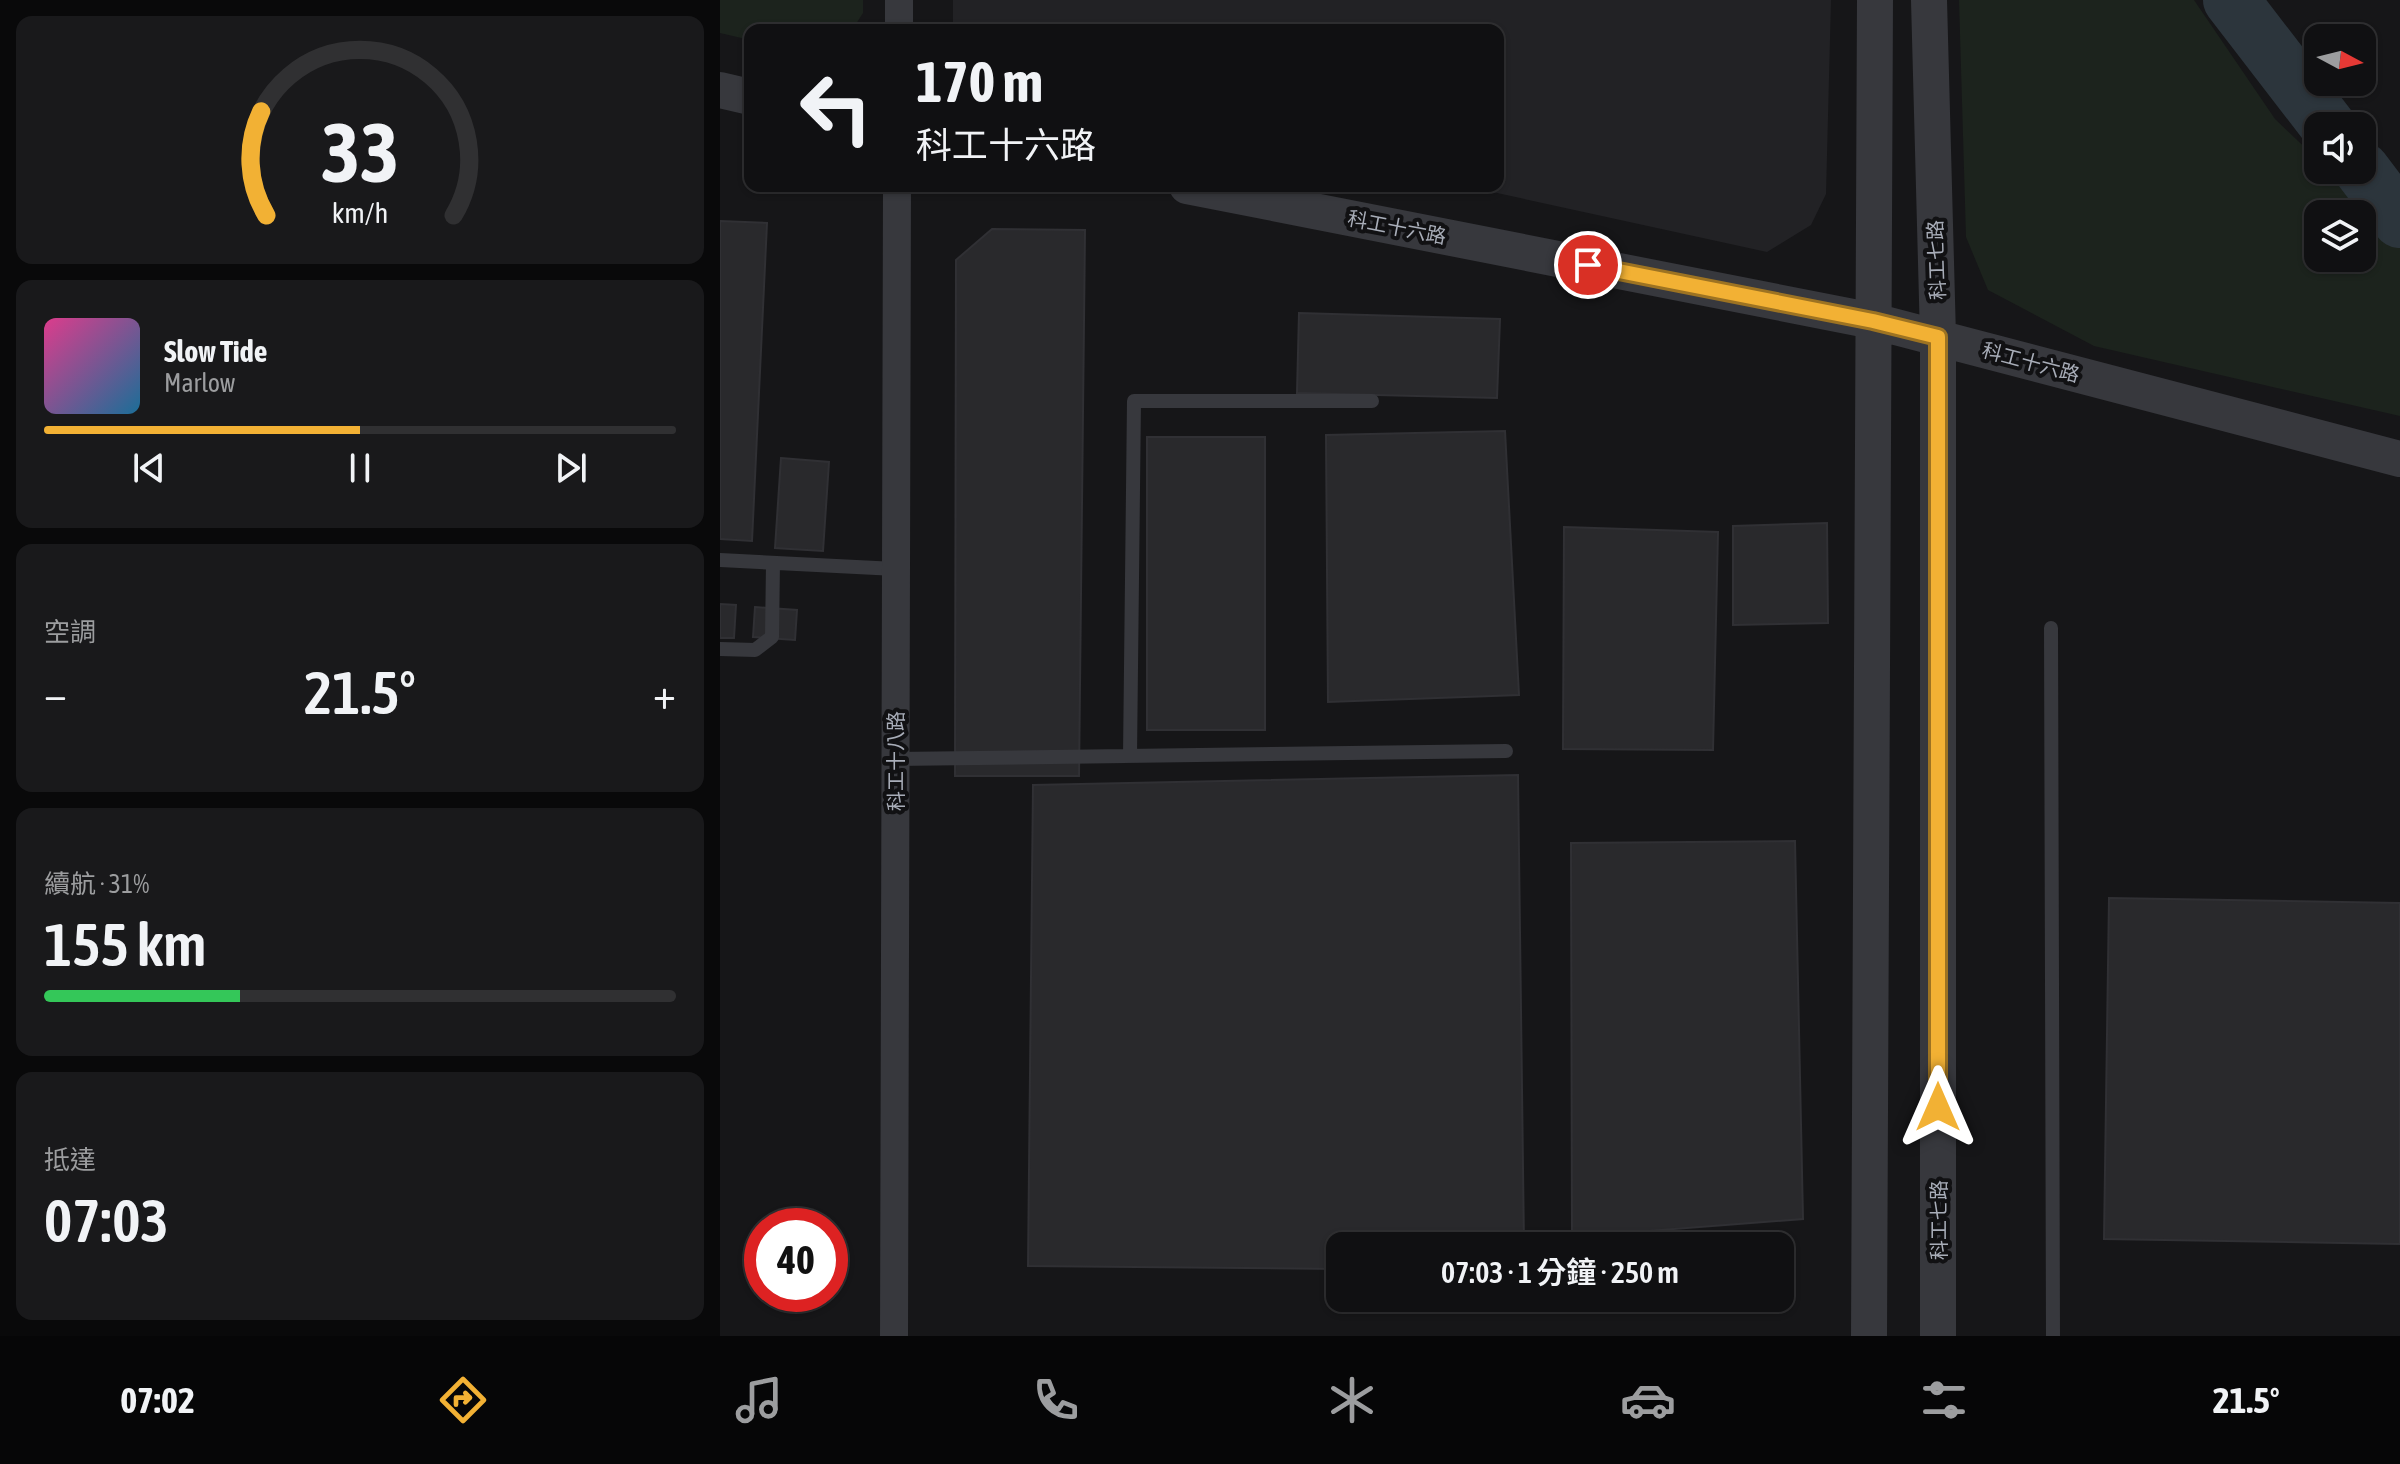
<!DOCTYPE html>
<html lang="zh-TW">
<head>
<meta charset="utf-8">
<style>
  body { margin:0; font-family:"Asap Condensed","Noto Sans TC",sans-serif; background:#19191b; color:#f1f3f6; height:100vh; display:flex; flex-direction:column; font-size:30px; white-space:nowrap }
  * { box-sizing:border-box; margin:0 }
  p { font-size:26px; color:#9c9d9f }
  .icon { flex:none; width:44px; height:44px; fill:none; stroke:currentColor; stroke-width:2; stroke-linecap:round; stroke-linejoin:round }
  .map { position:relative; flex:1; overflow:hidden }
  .details { display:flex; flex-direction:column; gap:16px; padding:16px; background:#09090a; width:720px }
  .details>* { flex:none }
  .top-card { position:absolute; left:24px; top:24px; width:760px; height:168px; border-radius:16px; box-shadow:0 2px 6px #0004,0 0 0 2px #303032; background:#101012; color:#f1f3f6; overflow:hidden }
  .needle { width:52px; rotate:97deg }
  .tools { position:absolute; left:1584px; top:24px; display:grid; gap:16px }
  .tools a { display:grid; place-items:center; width:72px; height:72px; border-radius:16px; background:#101012; box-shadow:0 2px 6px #0004,0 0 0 2px #303032; font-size:40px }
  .speed { position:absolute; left:24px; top:1208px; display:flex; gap:16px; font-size:40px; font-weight:700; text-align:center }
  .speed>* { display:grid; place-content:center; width:104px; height:104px; border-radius:50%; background:#101012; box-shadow:0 2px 6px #0004,0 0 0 2px #303032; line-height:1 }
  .speed .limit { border:12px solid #d22; background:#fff; color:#111 }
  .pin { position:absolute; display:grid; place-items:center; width:68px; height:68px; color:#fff; margin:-34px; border:4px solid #fff; border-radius:50%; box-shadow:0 2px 8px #0007 }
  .me { position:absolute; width:88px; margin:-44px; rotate:0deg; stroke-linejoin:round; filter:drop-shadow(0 0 6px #0008) }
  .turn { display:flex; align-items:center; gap:28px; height:168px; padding:0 40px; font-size:36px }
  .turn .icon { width:104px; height:104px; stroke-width:2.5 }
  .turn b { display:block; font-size:56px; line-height:68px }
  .big { font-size:60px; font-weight:600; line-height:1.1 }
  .details .widget { flex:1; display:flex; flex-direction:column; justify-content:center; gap:12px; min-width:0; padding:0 28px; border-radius:16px; background:#19191b }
  .details .dial { align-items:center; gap:0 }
  .dial svg { height:208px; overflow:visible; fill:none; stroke:#303032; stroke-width:7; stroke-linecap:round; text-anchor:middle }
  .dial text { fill:#f1f3f6; stroke:none }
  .song { display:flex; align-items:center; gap:24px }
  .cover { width:96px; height:96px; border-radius:12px; background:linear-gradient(135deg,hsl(330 70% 55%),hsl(200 70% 35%)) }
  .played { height:8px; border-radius:4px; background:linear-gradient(90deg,#f2b134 50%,#303032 50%) }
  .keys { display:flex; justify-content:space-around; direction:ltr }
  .heat { display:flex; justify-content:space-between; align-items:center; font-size:44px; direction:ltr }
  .charge { height:12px; border-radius:6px; background:linear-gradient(90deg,#34c759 31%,#303032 0) }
  .trip { position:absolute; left:606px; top:1232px; width:468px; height:80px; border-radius:16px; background:#101012; box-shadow:0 2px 6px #0004,0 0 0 2px #303032; font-weight:600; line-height:80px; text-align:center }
  .tab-bar { display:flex; height:128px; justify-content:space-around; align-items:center; background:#060607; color:#9c9d9f }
  .tab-bar .icon { width:56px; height:56px }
  .tab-bar .active { color:#f2b134 }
  .tab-bar b { font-size:36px; color:#f1f3f6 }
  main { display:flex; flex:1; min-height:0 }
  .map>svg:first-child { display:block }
  .built { fill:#222225 }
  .green { fill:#1c231d; fill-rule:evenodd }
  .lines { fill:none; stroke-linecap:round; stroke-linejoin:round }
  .river { stroke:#2c353c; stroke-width:56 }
  .building { fill:#29292c; stroke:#303034; stroke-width:2 }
  .service { stroke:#37383d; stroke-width:14 }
  .minor { stroke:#37383d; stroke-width:28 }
  .tertiary { stroke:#37383d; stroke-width:36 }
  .route-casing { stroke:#9d7322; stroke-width:20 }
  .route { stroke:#f2b134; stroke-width:14 }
  .labels { text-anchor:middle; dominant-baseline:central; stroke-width:8; stroke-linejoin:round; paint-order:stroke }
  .street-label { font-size:20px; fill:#a8adb8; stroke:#111113 }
</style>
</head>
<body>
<main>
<section class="details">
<div class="widget dial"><svg viewBox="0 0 100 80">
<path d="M14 69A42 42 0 1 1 86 69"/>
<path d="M14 69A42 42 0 0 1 12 29" stroke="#f2b134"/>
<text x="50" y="56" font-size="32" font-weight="700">33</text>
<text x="50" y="72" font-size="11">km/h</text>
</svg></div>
<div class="widget">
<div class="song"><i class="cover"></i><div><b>Slow Tide</b><p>Marlow</p></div></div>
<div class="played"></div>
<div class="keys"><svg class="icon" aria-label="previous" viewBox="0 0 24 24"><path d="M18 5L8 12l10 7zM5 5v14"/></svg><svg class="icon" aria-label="pause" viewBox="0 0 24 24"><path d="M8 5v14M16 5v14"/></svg><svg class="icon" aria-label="next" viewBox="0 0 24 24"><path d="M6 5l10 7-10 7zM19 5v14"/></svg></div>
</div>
<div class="widget"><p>空調</p>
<div class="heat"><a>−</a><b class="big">21.5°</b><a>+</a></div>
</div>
<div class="widget"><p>續航 · 31%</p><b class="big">155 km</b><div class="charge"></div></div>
<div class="widget"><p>抵達</p><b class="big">07:03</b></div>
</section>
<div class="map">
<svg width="1680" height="1336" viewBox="0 0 1680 1336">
  <rect width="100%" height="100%" fill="#161618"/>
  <path class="built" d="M233,0h878l-5,194 -15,31 -44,27 -302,-66h33v-156h-545z"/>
  <path class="green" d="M0,0h143v13l-11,17h-102v10l-30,-7z
    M1239,0h235l81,119 43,41v10h10l72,70v176l-306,-70 -106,-56 -22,-53zM1598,214h44v44h-44z"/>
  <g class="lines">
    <path class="river" d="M1511,0l97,126
      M1642,170l38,50"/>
  </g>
  <path class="building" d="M0,221l47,2 -15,318 -32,-2z
    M272,229l93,1 -6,546h-124l1,-516z
    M579,313l201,6 -3,79 -200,-5z
    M785,431l14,264 -191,7 -2,-267z
    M427,437h118v293h-118z
    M61,458l48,4 -6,89 -48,-3z
    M1107,523l1,100 -95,2v-99z
    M844,527l154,5 -5,218 -150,-1z
    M0,604l16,1 -2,33h-14z
    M35,607l42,3 -2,30 -42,-3z
    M798,775l6,471h-184v23l-312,-3 5,-481z
    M1075,841l8,378 -231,18 -1,-394z
    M1389,898l291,5v341l-296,-5z"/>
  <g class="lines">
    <path class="service" d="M0,560l176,9
      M1331,628l2,708
      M0,649l35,1 17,-13 1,-74
      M410,756l4,-355h238
      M175,759l611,-8"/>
    <path class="minor" d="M179,30v-30
      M174,1336l3,-1150"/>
    <path class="tertiary" d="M1209,0l9,337v999
      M0,90l30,7
      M467,186l686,135 527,138
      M1149,1336l6,-1336"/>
  </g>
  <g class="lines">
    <defs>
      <path id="route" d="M868,265l285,56 65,16v770"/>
    </defs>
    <use href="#route" class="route-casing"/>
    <use href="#route" class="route"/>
  </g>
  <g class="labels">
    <g class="street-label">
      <text transform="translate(677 227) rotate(11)">科工十六路</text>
      <text transform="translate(1216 260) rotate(-92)">科工七路</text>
      <text transform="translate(1311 362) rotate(15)">科工十六路</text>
      <text transform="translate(175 761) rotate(-90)">科工十八路</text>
      <text transform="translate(1218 1220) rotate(-90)">科工七路</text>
    </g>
  </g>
</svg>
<div class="tools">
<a><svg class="needle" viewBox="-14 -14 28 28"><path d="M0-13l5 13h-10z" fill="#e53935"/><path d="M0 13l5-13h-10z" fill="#9c9d9f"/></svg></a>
<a><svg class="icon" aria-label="sound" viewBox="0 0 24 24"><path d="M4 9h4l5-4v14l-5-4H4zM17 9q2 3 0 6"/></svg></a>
<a><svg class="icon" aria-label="layers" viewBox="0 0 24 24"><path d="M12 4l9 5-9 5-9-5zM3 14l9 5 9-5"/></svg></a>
</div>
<div class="speed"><div class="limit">40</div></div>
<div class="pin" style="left:868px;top:265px;background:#d93025"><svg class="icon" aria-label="arrive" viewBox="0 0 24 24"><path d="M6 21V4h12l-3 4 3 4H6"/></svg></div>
<svg class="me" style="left:1218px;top:1107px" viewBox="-20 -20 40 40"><path d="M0-17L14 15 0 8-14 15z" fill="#f2b134" stroke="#fff" stroke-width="4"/></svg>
<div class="trip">07:03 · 1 分鐘 · 250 m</div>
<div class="top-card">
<div class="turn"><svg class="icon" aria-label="left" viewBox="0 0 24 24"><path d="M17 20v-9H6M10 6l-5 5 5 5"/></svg><div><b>170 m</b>科工十六路</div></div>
</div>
</div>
</main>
<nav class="tab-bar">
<b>07:02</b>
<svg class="icon active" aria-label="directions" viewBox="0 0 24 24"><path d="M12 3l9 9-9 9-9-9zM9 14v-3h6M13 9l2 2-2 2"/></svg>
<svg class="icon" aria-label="music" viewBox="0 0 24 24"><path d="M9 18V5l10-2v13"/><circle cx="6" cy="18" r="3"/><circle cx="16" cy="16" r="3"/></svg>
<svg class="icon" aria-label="phone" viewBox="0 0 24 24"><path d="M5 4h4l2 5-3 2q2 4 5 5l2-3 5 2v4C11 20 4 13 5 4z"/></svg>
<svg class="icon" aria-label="climate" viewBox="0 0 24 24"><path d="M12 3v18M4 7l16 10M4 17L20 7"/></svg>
<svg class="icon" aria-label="car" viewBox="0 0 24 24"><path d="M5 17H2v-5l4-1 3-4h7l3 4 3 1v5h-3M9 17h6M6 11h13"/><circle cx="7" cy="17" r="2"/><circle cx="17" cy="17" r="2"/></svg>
<svg class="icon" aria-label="filters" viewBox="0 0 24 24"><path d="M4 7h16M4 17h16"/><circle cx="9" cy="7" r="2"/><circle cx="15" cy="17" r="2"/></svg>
<b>21.5°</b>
</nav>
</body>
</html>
